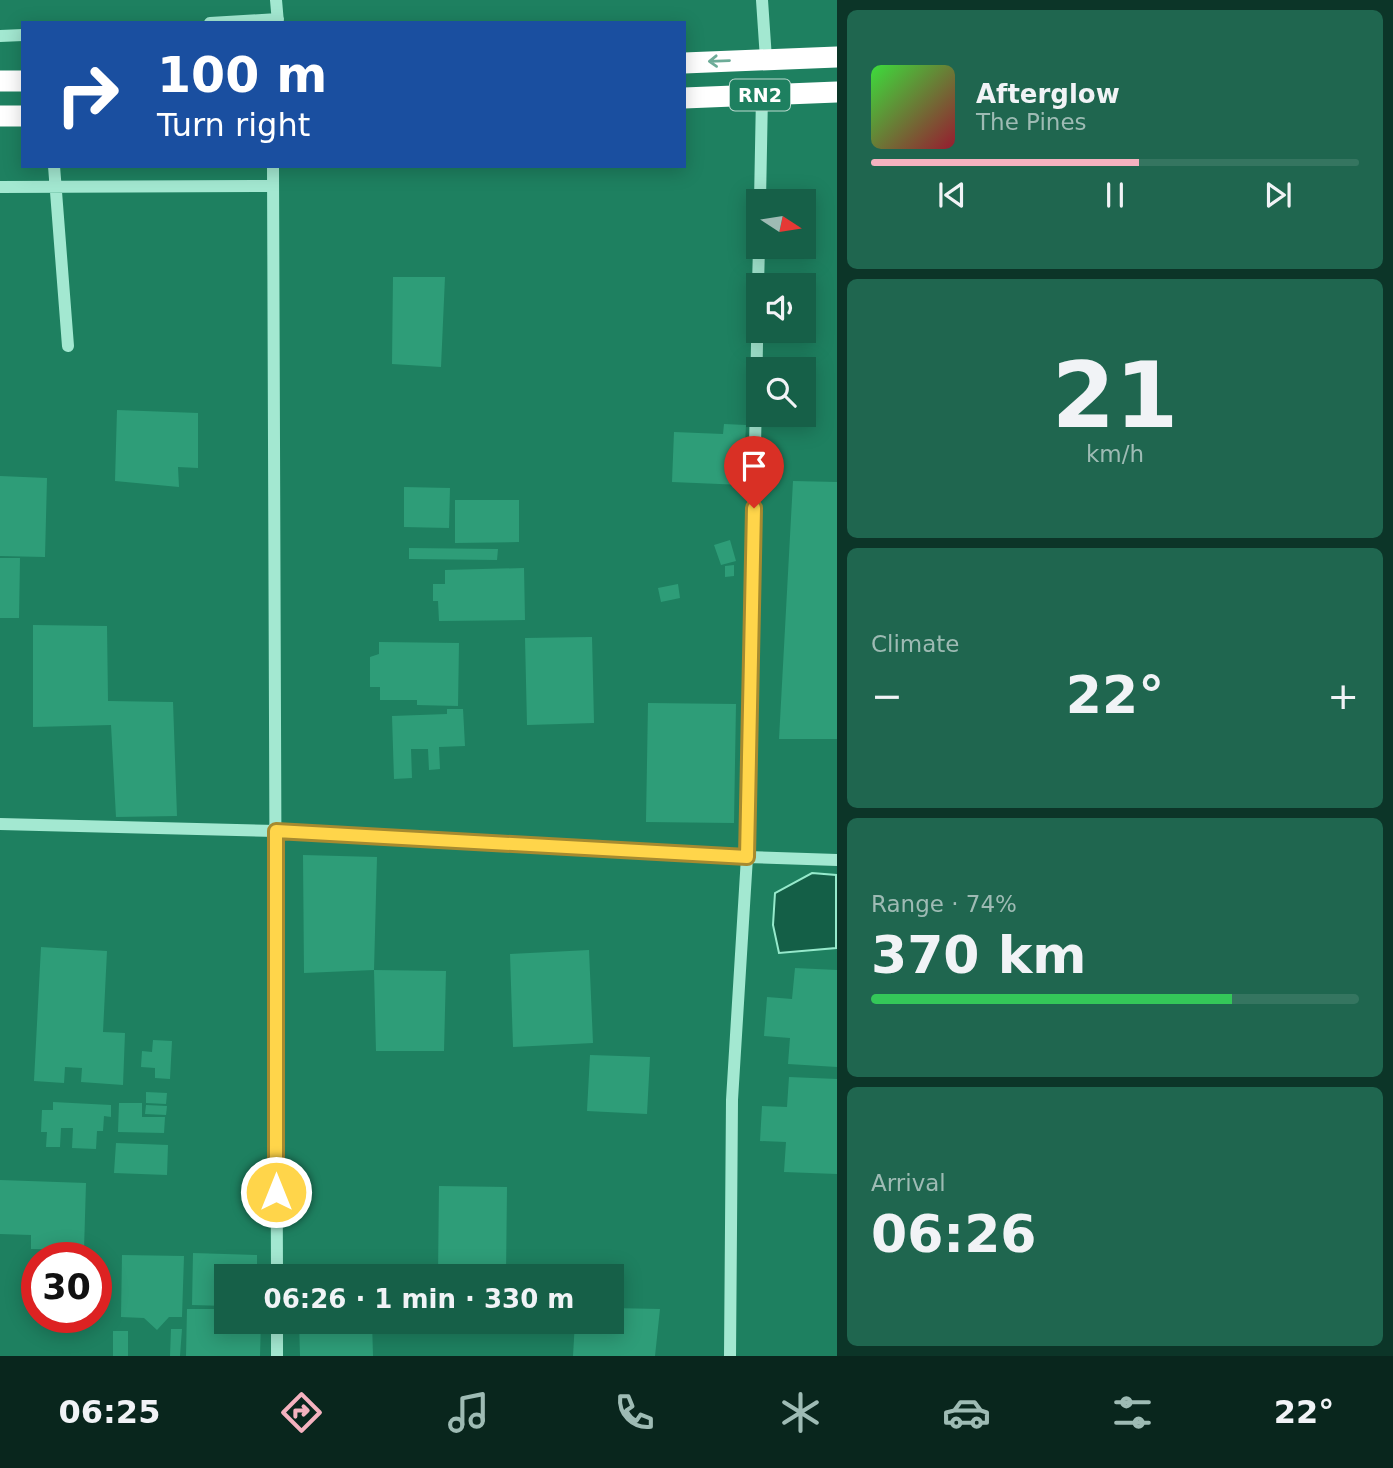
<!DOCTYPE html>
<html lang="en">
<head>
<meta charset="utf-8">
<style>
  body { margin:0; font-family:"DejaVu Sans",sans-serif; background:#1f664f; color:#f1f3f6; height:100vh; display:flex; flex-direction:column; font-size:26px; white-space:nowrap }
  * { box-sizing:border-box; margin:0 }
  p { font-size:23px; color:#9ebbb4 }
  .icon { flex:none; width:38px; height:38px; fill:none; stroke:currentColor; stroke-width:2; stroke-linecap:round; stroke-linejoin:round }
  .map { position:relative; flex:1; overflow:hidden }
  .sheet { display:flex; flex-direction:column; gap:10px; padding:10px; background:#0c3528; width:556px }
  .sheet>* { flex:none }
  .banner { position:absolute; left:21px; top:21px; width:665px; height:147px; border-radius:0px; box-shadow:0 4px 18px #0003; background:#1a4fa0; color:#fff; overflow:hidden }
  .needle { width:46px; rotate:102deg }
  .buttons { position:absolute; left:746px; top:189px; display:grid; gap:14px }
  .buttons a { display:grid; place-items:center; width:70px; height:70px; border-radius:0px; background:#166048; box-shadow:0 4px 18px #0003; font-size:35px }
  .speed { position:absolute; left:21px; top:1242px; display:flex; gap:14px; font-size:35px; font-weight:700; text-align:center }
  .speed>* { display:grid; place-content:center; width:91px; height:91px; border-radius:50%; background:#166048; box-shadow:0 4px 18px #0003; line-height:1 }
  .speed .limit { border:10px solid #d22; background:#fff; color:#111 }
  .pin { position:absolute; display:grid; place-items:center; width:60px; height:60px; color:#fff; margin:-72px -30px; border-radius:50% 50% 50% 0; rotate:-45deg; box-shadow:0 0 7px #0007 }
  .pin .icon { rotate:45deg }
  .me { position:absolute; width:77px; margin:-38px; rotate:0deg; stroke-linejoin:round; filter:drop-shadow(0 0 5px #0008) }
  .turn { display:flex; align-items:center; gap:24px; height:147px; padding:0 21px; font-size:32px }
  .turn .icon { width:91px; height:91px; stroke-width:2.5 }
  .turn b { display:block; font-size:49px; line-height:60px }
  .big { font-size:52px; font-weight:600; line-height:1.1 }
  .sheet .widget { flex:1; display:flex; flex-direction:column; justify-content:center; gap:10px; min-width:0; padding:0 24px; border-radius:10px; background:#1f664f }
  .sheet .dial { align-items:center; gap:0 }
  .dial b { font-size:91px; line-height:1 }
  .song { display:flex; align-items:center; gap:21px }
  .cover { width:84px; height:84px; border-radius:10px; background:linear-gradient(135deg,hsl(120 70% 55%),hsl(350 70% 35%)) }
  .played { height:7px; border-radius:4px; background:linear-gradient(90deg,#f4b2bf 55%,#357560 55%) }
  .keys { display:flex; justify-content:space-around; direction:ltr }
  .heat { display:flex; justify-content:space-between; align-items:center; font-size:38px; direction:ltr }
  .charge { height:10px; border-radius:5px; background:linear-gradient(90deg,#34c759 74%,#357560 0) }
  .trip { position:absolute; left:214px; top:1264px; width:410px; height:70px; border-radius:0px; background:#166048; box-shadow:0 4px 18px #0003; font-weight:600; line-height:70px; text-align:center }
  .tab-bar { display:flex; height:112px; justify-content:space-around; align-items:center; background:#09261d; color:#9ebbb4 }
  .tab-bar .icon { width:49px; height:49px }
  .tab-bar .current { color:#f4b2bf }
  .tab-bar b { font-size:32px; color:#f1f3f6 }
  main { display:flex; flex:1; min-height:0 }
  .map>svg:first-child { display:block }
  .water { fill:#145f47; stroke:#96eacc; stroke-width:2 }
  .building { fill:#2e9d78 }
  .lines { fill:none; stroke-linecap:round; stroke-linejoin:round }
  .minor { stroke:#a3e8d1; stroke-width:12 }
  .highway { stroke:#fff; stroke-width:21 }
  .oneway { stroke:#6dac98 }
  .route-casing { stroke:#a68a30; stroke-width:18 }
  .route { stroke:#ffd54a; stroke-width:12 }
  .labels { text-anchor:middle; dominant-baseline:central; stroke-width:7; stroke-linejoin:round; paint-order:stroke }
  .shield { fill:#1e8060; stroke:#bcd9cf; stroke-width:2 }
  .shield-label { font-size:19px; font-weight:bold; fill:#fff }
</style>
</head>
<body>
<main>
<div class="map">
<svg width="837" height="1356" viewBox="0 0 837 1356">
  <rect width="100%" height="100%" fill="#1e8060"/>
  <path class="water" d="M812,873l24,2v73l-57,5 -6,-28 2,-32z"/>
  <path class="building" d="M393,277h52l-4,90 -49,-3z
    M117,410l81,3v55l-20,-1 1,20 -64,-6z
    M724,424l22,1 -3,60 -71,-3 2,-50 49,2z
    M0,476l47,2 -2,79 -45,-1z
    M793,481l44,1v257h-58z
    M404,487l46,1 -1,40 -45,-1z
    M455,500h64v42l-64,1z
    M730,540l6,21 -15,4 -7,-20z
    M409,548l89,1 -1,11 -88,-1z
    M0,558h20l-1,60h-19z
    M734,565v11l-9,1v-11z
    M524,568l1,52 -86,1 -1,-20h-5v-17h12v-14z
    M678,584l2,14 -19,4 -3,-14z
    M33,625l74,1 1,75 65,1 4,114 -61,1 -5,-92 -78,2z
    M592,637l2,86 -67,2 -2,-87z
    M379,642l80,1 -1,63 -41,-1v-5h-37v-13h-10v-30l9,-3z
    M648,703l88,1 -2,119 -88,-1z
    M447,709h16l2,37 -26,1 1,22 -11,1 -1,-21h-17l1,29 -18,1 -2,-63 55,-2z
    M303,855l74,2 -3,113 -70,3z
    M41,947l66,4 -4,81 22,1 -2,52 -42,-3 1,-14 -17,-1 -1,16 -30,-2z
    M589,950l4,93 -80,4 -3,-93z
    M795,968l42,2v97l-49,-3 2,-26 -26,-2 3,-39 25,2z
    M374,970l72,1 -2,80h-68z
    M153,1040l19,1 -2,38 -15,-1v-10l-14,-1 1,-16 10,1z
    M590,1055l60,2 -3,57 -60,-3z
    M789,1077l48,2v95l-53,-2 2,-30 -26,-1 2,-35 25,1z
    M146,1092l21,1 -1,11 -20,-1z
    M53,1102l58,3v12l-7,-1 -1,15h-6l-1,18 -24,-1 1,-20h-12l-1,19h-14l1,-15h-6l1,-22h11z
    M119,1103h23v14h23l-1,16 -46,-1z
    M146,1105l21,1 -1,9 -21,-1z
    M116,1143l52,2 -1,30 -53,-2z
    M0,1180l86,3 -2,67 -53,-1v-14l-31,-1z
    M439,1186l68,1 -1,89h-68z
    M193,1253l64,2v21h-31v30l-34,-1z
    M122,1255l62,1 -2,61h-13l-12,13 -13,-12 -23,-1z
    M611,1308l49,1 -5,47h-82l2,-35h36z
    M187,1309h39v12h35l-1,35h-74z
    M299,1321h73l1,35h-73z
    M171,1329h11l-2,27h-10z
    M113,1331h15v25h-15z"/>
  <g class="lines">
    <path class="minor" d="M276,0l2,23
      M762,0l4,59
      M210,23l68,-4
      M0,36l23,-1
      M54,166l14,180
      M273,166l4,1110
      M0,187l273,-1
      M760,201l2,-106
      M758,285l1,-38
      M0,824l276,7 471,26 90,3
      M277,1321v35
      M730,1356l2,-256 15,-243 11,-564"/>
    <path class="highway" d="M684,63l153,-6
      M0,81h23
      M684,98l153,-6
      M0,116h23"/>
  </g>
  <defs><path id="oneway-shaft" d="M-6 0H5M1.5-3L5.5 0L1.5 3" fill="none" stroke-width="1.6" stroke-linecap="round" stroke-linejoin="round" transform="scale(1.75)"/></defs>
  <use class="oneway" href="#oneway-shaft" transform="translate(719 61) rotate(178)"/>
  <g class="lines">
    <defs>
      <path id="route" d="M276,1192v-361l471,26 7,-349"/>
    </defs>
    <use href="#route" class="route-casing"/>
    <use href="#route" class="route"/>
  </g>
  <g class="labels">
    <rect class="shield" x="730" y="79.5" width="60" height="31" rx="5"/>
    <g class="shield-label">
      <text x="760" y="95">RN2</text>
    </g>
  </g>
</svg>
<div class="buttons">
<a><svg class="needle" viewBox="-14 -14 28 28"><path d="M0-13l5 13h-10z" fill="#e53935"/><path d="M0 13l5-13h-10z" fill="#9ebbb4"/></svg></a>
<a><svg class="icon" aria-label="sound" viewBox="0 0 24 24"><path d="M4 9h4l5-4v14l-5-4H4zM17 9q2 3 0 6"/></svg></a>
<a><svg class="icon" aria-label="search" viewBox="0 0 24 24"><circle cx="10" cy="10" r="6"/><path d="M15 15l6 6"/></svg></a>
</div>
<div class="speed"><div class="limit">30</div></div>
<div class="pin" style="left:754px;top:508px;background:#d93025"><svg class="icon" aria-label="arrive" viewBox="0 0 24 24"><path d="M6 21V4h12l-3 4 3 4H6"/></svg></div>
<svg class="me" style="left:276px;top:1192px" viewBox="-20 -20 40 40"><circle r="17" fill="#ffd54a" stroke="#fff" stroke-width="3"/><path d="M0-11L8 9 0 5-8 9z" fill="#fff"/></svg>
<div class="trip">06:26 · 1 min · 330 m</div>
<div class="banner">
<div class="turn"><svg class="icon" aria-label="right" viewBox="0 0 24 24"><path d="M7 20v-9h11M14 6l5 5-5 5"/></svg><div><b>100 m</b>Turn right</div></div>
</div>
</div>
<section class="sheet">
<div class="widget">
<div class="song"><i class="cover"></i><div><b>Afterglow</b><p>The Pines</p></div></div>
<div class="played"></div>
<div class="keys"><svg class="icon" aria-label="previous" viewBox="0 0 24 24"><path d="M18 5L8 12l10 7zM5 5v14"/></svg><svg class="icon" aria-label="pause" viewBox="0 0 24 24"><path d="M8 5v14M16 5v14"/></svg><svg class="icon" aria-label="next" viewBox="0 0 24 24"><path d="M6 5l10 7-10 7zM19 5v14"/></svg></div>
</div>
<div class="widget dial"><b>21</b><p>km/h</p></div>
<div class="widget"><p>Climate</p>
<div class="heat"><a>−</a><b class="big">22°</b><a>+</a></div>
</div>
<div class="widget"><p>Range · 74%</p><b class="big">370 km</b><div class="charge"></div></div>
<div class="widget"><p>Arrival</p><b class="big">06:26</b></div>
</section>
</main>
<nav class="tab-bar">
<b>06:25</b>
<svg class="icon current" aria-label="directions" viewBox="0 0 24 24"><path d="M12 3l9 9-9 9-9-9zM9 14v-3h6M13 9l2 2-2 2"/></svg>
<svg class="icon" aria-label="music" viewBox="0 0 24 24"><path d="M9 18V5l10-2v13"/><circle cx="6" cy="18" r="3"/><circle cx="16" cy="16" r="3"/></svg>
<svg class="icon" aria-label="phone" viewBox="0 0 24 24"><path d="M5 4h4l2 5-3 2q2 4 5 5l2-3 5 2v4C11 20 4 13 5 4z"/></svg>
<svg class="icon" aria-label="climate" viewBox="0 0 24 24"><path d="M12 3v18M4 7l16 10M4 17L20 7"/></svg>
<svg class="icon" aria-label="car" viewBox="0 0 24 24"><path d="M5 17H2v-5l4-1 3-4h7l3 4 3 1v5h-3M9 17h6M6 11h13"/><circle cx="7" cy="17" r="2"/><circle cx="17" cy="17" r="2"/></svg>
<svg class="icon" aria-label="filters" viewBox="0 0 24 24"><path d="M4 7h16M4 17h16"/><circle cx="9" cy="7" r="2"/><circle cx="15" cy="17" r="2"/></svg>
<b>22°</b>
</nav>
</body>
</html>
